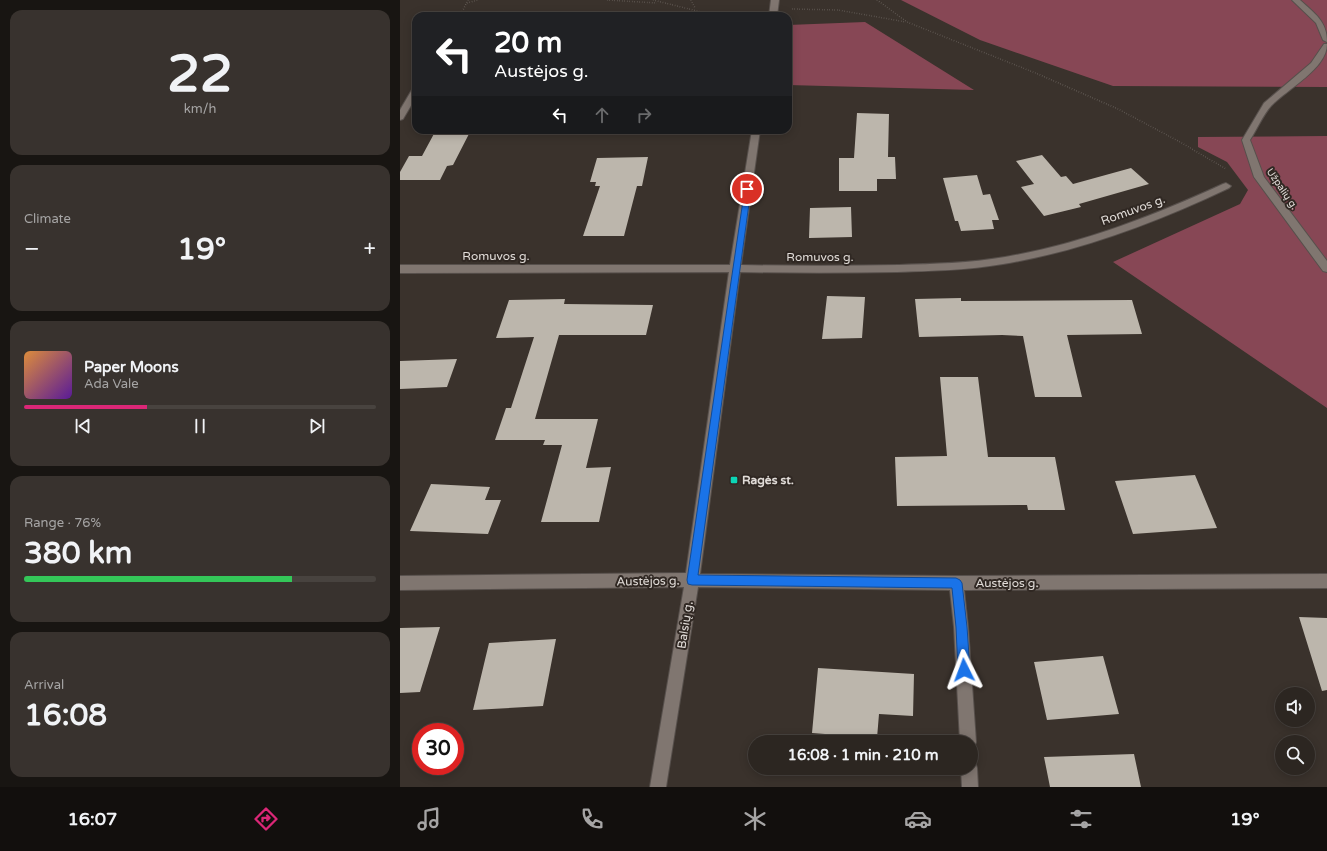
<!DOCTYPE html>
<html lang="en">
<head>
<meta charset="utf-8">
<style>
  body { margin:0; font-family:"Varela Round",sans-serif; background:#38322e; color:#f1f3f6; height:100vh; display:flex; flex-direction:column; font-size:15px; white-space:nowrap }
  * { box-sizing:border-box; margin:0 }
  p { font-size:13px; color:#a6a5a5 }
  .icon { flex:none; width:22px; height:22px; fill:none; stroke:currentColor; stroke-width:2; stroke-linecap:round; stroke-linejoin:round }
  .map { position:relative; flex:1; overflow:hidden }
  .sheet { display:flex; flex-direction:column; gap:10px; padding:10px; background:#181512; width:400px }
  .sheet>* { flex:none }
  .banner { position:absolute; left:12px; top:12px; width:380px; height:122px; border-radius:12px; box-shadow:0 2px 10px #0003,0 0 0 1px #48433f; background:#202124; color:#fff; overflow:hidden }
  .controls { position:absolute; left:875px; top:687px; display:grid; gap:8px }
  .controls a { display:grid; place-items:center; width:40px; height:40px; border-radius:50%; background:#2c2621; box-shadow:0 2px 10px #0003,0 0 0 1px #48433f; font-size:20px }
  .speed { position:absolute; left:12px; top:723px; display:flex; gap:8px; font-size:20px; font-weight:700; text-align:center }
  .speed>* { display:grid; place-content:center; width:52px; height:52px; border-radius:50%; background:#2c2621; box-shadow:0 2px 10px #0003,0 0 0 1px #48433f; line-height:1 }
  .speed .limit { border:6px solid #d22; background:#fff; color:#111 }
  .pin { position:absolute; display:grid; place-items:center; width:34px; height:34px; color:#fff; margin:-17px; border:2px solid #fff; border-radius:50%; box-shadow:0 1px 4px #0007 }
  .me { position:absolute; width:44px; margin:-22px; rotate:357deg; stroke-linejoin:round; filter:drop-shadow(0 0 3px #0008) }
  .turn { display:flex; align-items:center; gap:14px; height:84px; padding:0 16px; font-size:18px }
  .turn .icon { width:52px; height:52px; stroke-width:2.5 }
  .turn b { display:block; font-size:28px; line-height:34px }
  .lanes { display:flex; align-items:center; height:38px; padding:0 16px; background:#0003; justify-content:center; gap:20px; direction:ltr }
  .lanes .off { opacity:.35 }
  .big { font-size:30px; font-weight:800; line-height:1.1 }
  .sheet .card { flex:1; display:flex; flex-direction:column; justify-content:center; gap:6px; min-width:0; padding:0 14px; border-radius:12px; background:#38322e }
  .sheet .dial { align-items:center; gap:0 }
  .dial b { font-size:52px; line-height:1 }
  .song { display:flex; align-items:center; gap:12px }
  .cover { width:48px; height:48px; border-radius:6px; background:linear-gradient(135deg,hsl(30 70% 55%),hsl(270 70% 35%)) }
  .played { height:4px; border-radius:2px; background:linear-gradient(90deg,#db2777 35%,#48433f 35%) }
  .keys { display:flex; justify-content:space-around; direction:ltr }
  .heat { display:flex; justify-content:space-between; align-items:center; font-size:22px; direction:ltr }
  .charge { height:6px; border-radius:3px; background:linear-gradient(90deg,#34c759 76%,#48433f 0) }
  .trip { position:absolute; left:348px; top:735px; width:230px; height:40px; border-radius:20px; background:#2c2621; box-shadow:0 2px 10px #0003,0 0 0 1px #48433f; font-weight:800; line-height:40px; text-align:center }
  .dock { display:flex; height:64px; justify-content:space-around; align-items:center; background:#120f0d; color:#a6a5a5 }
  .dock .icon { width:28px; height:28px }
  .dock .selected { color:#db2777 }
  .dock b { font-size:18px; color:#f1f3f6 }
  main { display:flex; flex:1; min-height:0 }
  .map>svg:first-child { display:block }
  .green { fill:#874755 }
  .building { fill:#bcb6ac }
  .lines { fill:none; stroke-linecap:round; stroke-linejoin:round }
  .street-casing { stroke:#57504c; stroke-width:2 }
  .path { stroke:#726b66; stroke-width:1.5; stroke-dasharray:0.5 2; stroke-linecap:butt }
  .street { fill:#807670; fill-rule:evenodd }
  .route { fill:#1a73e8; stroke:#114b97 }
  .poi-dot { fill:#0cd5b5; stroke:#302823; stroke-width:1.5 }
  .labels { text-anchor:middle; dominant-baseline:central; stroke-width:4; stroke-linejoin:round; paint-order:stroke }
  .far-street-label { font-size:10px; fill:#e1dcd8; stroke:#302823 }
  .street-label { font-size:12px; fill:#e1dcd8; stroke:#302823 }
  .poi-label { font-size:12px; font-weight:bold; fill:#e1dcd8; stroke:#302823; text-anchor:start }
</style>
</head>
<body>
<main>
<section class="sheet">
<div class="card dial"><b>22</b><p>km/h</p></div>
<div class="card"><p>Climate</p>
<div class="heat"><a>−</a><b class="big">19°</b><a>+</a></div>
</div>
<div class="card">
<div class="song"><i class="cover"></i><div><b>Paper Moons</b><p>Ada Vale</p></div></div>
<div class="played"></div>
<div class="keys"><svg class="icon" aria-label="previous" viewBox="0 0 24 24"><path d="M18 5L8 12l10 7zM5 5v14"/></svg><svg class="icon" aria-label="pause" viewBox="0 0 24 24"><path d="M8 5v14M16 5v14"/></svg><svg class="icon" aria-label="next" viewBox="0 0 24 24"><path d="M6 5l10 7-10 7zM19 5v14"/></svg></div>
</div>
<div class="card"><p>Range · 76%</p><b class="big">380 km</b><div class="charge"></div></div>
<div class="card"><p>Arrival</p><b class="big">16:08</b></div>
</section>
<div class="map">
<svg width="927" height="787" viewBox="0 0 927 787">
  <rect width="100%" height="100%" fill="#3a322c"/>
  <path class="green" d="M501,0h426v87l-214,-1 -133,-46z
    M465,22l109,68 -186,-5v-60z
    M927,136v272l-214,-146 127,-58 8,-14 -21,-28 -29,-15v-10z"/>
  <path class="building" d="M457,113l32,1 -1,43h7l1,22h-19v12h-38v-33h15z
    M36,130h35l-18,35 -6,1 -7,14h-40v-8l9,-16h13z
    M642,155l19,22 5,-1 7,8 58,-16 18,16 -70,20 2,3 -37,9 -23,-29 13,-3 -18,-23z
    M248,157l-6,29h-5l-13,50h-41l17,-50h-5l1,-4h-6l7,-24z
    M577,175l6,20 7,-1 9,26h-7l2,9 -33,2 -3,-10h-3l-12,-43z
    M451,207l1,30 -43,1 1,-30z
    M427,296l38,1 -3,41 -40,1z
    M561,298v3l171,-1 10,34 -75,1 15,62h-47l-12,-61 -21,-1 -83,2 -4,-38z
    M165,299l-1,5 89,1 -7,30h-87l-24,84h63l-12,49 25,-1 -12,55h-58l21,-77h-19l2,-5h-50l11,-32h5l23,-71 -38,1 13,-38z
    M57,359l-10,28 -47,2v-28z
    M540,377h38l10,80h67l10,53h-37l-1,-5 -130,1 -2,-49 52,-1z
    M795,475l22,53 -84,6 -18,-53z
    M31,484l59,3 -5,13h16l-13,34 -78,-3z
    M899,617l28,1v72l-5,1z
    M40,627l-20,65 -20,1v-65z
    M156,639l-13,67 -70,4 16,-67z
    M703,656l16,58 -72,6 -13,-58z
    M418,668l96,6 -1,42 -34,-2 -2,24 -65,-5z
    M734,754l7,33h-91l-6,-30z"/>
  <g class="lines">
    <defs>
      <path id="street" d="M371,0h8l-2,16h-8z
        M892,0h8c15,14 27,21 27,42l-4,-2 -7,-17z
        M924,44h3c0,25 -40,45 -56,62 -8,9 -14,23 -21,34l14,37 63,84v11l-4,-1 -69,-94 -12,-37 22,-37 47,-40z
        M16,87v10l-13,22 -3,1v-10l13,-22z
        M352,130h8l-19,135c52,1 105,1 158,0 35,-1 71,-2 106,-8 76,-13 148,-41 218,-73l3,-1 5,3 -2,2c-72,34 -147,63 -226,76 -35,6 -70,7 -106,8 -52,1 -105,1 -157,0l-40,302 256,2 371,-2v14l-363,2 4,37 8,115 -2,6 -3,1v-7h-11l-6,-115 -4,-37 -252,-3 -32,200h-16l34,-200 -284,3v-14l286,-3 43,-301 -329,1v-8h330z
        M571,761l4,1 2,6 1,19h-16l-1,-19h10z"/>
    </defs>
    <use href="#street" class="street-casing"/>
    <path class="path" d="M207,0l50,3
      M253,0l56,14v2
      M291,0l4,8
      M477,0l30,22 131,52 80,35 62,33 46,27
      M67,3l11,-3
      M392,9l46,1 68,12
      M60,16l8,-16"/>
    <use href="#street" class="street"/>
  </g>
  <path class="route" d="M345,187h2l4,2 -53,386 258,3 4,2 2,3 5,44 3,43 -2,4 -4,2 -4,-2 -2,-4 -2,-43 -4,-39 -260,-3 -4,-1 -1,-4z"/>
  <rect class="poi-dot" x="330" y="476" width="8" height="8" rx="2"/>
  <g class="labels">
    <g class="far-street-label">
      <text transform="translate(882 189) rotate(56)">Užpalių g.</text>
    </g>
    <g class="street-label">
      <text transform="translate(733 210) rotate(-20)">Romuvos g.</text>
      <text x="96" y="256">Romuvos g.</text>
      <text x="420" y="257">Romuvos g.</text>
      <text transform="translate(248 581) rotate(-1)">Austėjos g.</text>
      <text x="607" y="583">Austėjos g.</text>
      <text transform="translate(285 625) rotate(-81)">Balsių g.</text>
    </g>
    <g class="poi-label">
      <text x="342" y="480">Ragės st.</text>
    </g>
  </g>
</svg>
<div class="controls">
<a><svg class="icon" aria-label="sound" viewBox="0 0 24 24"><path d="M4 9h4l5-4v14l-5-4H4zM17 9q2 3 0 6"/></svg></a>
<a><svg class="icon" aria-label="search" viewBox="0 0 24 24"><circle cx="10" cy="10" r="6"/><path d="M15 15l6 6"/></svg></a>
</div>
<div class="speed"><div class="limit">30</div></div>
<div class="pin" style="left:347px;top:189px;background:#d93025"><svg class="icon" aria-label="arrive" viewBox="0 0 24 24"><path d="M6 21V4h12l-3 4 3 4H6"/></svg></div>
<svg class="me" style="left:564px;top:670px" viewBox="-20 -20 40 40"><path d="M0-17L14 15 0 8-14 15z" fill="#1a73e8" stroke="#fff" stroke-width="4"/></svg>
<div class="trip">16:08 · 1 min · 210 m</div>
<div class="banner">
<div class="turn"><svg class="icon" aria-label="left" viewBox="0 0 24 24"><path d="M17 20v-9H6M10 6l-5 5 5 5"/></svg><div><b>20 m</b>Austėjos g.</div></div>
<div class="lanes"><svg class="icon" aria-label="left" viewBox="0 0 24 24"><path d="M17 20v-9H6M10 6l-5 5 5 5"/></svg><svg class="icon off" aria-label="ahead" viewBox="0 0 24 24"><path d="M12 20V5M6 11l6-6 6 6"/></svg><svg class="icon off" aria-label="right" viewBox="0 0 24 24"><path d="M7 20v-9h11M14 6l5 5-5 5"/></svg></div>
</div>
</div>
</main>
<nav class="dock">
<b>16:07</b>
<svg class="icon selected" aria-label="directions" viewBox="0 0 24 24"><path d="M12 3l9 9-9 9-9-9zM9 14v-3h6M13 9l2 2-2 2"/></svg>
<svg class="icon" aria-label="music" viewBox="0 0 24 24"><path d="M9 18V5l10-2v13"/><circle cx="6" cy="18" r="3"/><circle cx="16" cy="16" r="3"/></svg>
<svg class="icon" aria-label="phone" viewBox="0 0 24 24"><path d="M5 4h4l2 5-3 2q2 4 5 5l2-3 5 2v4C11 20 4 13 5 4z"/></svg>
<svg class="icon" aria-label="climate" viewBox="0 0 24 24"><path d="M12 3v18M4 7l16 10M4 17L20 7"/></svg>
<svg class="icon" aria-label="car" viewBox="0 0 24 24"><path d="M5 17H2v-5l4-1 3-4h7l3 4 3 1v5h-3M9 17h6M6 11h13"/><circle cx="7" cy="17" r="2"/><circle cx="17" cy="17" r="2"/></svg>
<svg class="icon" aria-label="filters" viewBox="0 0 24 24"><path d="M4 7h16M4 17h16"/><circle cx="9" cy="7" r="2"/><circle cx="15" cy="17" r="2"/></svg>
<b>19°</b>
</nav>
</body>
</html>
